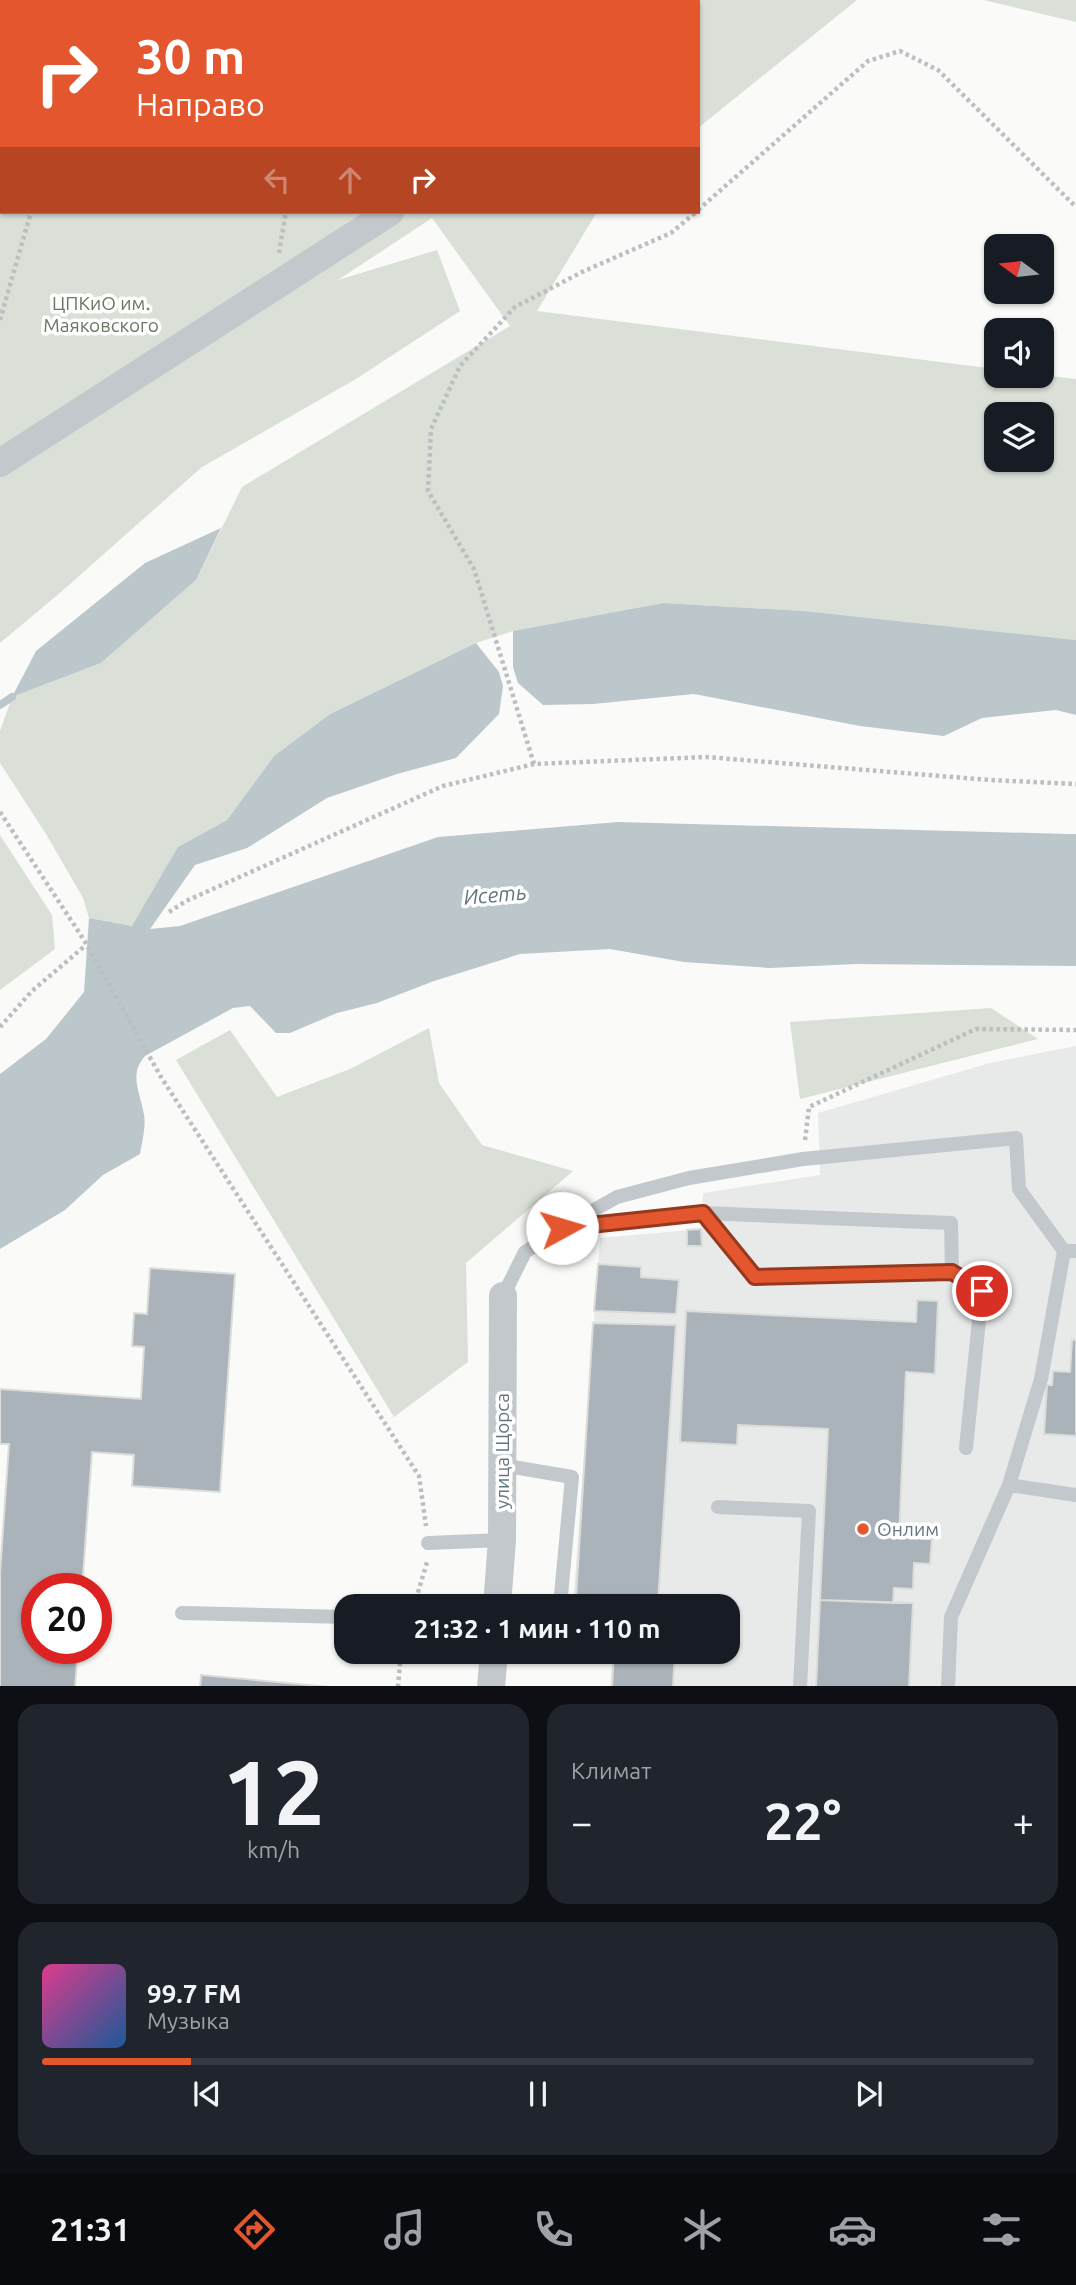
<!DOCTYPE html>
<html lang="ru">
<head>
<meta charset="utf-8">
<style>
  body { margin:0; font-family:Ubuntu,sans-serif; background:#20242c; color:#f1f3f6; height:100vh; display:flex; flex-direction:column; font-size:26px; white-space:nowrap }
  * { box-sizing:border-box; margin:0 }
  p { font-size:23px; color:#9ea1a6 }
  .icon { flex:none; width:38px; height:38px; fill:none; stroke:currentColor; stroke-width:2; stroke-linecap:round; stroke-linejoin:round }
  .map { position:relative; height:1686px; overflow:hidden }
  .details { display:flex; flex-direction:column; gap:18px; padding:18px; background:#0d0f14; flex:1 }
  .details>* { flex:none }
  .guide { position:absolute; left:0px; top:0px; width:700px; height:214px; box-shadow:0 2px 5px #0004; background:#e4572e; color:#fff; overflow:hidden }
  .needle { width:46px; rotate:285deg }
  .tools { position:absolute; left:984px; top:234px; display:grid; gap:14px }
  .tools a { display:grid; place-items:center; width:70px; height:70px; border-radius:14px; background:#171b24; box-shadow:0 2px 5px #0004; font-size:35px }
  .speed { position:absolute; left:21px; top:1573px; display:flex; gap:14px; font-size:35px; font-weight:700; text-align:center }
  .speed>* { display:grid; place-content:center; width:91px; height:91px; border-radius:50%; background:#171b24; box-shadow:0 2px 5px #0004; line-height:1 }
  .speed .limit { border:10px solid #d22; background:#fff; color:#111 }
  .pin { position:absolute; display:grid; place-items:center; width:60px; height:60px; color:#fff; margin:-30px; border:4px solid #fff; border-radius:50%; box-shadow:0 2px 7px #0007 }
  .me { position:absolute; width:77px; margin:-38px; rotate:84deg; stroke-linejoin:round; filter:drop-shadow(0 0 5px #0008) }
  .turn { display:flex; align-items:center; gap:24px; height:147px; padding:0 21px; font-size:32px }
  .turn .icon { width:91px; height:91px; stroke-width:2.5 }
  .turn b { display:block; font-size:49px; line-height:60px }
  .lanes { display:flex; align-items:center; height:66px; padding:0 21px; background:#0003; justify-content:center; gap:35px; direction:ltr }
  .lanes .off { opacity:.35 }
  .big { font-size:52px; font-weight:700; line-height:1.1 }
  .details .card { flex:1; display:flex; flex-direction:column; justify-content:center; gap:10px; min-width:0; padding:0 24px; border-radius:21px; background:#20242c }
  .details .dial { align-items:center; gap:0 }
  .dial b { font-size:91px; line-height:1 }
  .song { display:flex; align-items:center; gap:21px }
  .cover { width:84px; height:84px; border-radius:10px; background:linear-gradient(135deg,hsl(330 70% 55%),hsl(210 70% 35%)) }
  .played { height:7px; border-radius:4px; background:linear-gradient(90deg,#e4572e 15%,#363941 15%) }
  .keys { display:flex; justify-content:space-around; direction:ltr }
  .heat { display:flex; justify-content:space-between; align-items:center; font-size:38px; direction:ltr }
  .details .tiles { flex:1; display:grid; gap:18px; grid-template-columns:1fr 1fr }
  .card:last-child { grid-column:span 2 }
  .trip { position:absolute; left:334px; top:1594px; width:406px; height:70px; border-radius:21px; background:#171b24; box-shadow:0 2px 5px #0004; font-weight:700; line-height:70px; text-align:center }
  .menu { display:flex; height:112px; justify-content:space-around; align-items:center; background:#090b0e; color:#9ea1a6 }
  .menu .icon { width:49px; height:49px }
  .menu .active { color:#e4572e }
  .menu b { font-size:32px; color:#f1f3f6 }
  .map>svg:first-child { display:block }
  .built { fill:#e8e9e9 }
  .green { fill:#dadfd7; fill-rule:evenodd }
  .water { fill:#bbc7cb }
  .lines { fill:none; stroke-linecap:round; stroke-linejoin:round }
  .stream { stroke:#bbc7cb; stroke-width:8 }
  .building { fill:#aab3b9; stroke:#dcdcda; stroke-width:2 }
  .path { stroke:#bbbfc2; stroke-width:4.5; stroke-dasharray:3.5 3.5; stroke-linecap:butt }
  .lane { stroke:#c3c8cc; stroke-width:14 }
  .street { stroke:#c3c8cc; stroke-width:28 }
  .route-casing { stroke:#94391e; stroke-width:18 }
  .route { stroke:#e4572e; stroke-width:12 }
  .poi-dot { fill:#e4572e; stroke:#fff; stroke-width:2.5 }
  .labels { text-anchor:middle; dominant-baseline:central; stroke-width:7; stroke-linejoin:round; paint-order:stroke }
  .park-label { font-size:19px; fill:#687a64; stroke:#fff }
  .street-label { font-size:19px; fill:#657683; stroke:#fff }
  .poi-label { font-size:19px; fill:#657683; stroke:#fff; text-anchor:start }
  .water-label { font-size:21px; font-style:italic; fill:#60757c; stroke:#fff }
</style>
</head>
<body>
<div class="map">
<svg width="1076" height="1687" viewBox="0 0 1076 1687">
  <rect width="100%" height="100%" fill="#fafaf8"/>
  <path class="built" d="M1076,1046v640h-466l3,-34h115v-46h-155l27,-368 101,-9 2,-36 117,-18 -2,-62 172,-50z"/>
  <path class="green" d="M0,0h857l-159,128v-126h-696v210h595l-60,99 459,58v7l45,-1 35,4v261l-272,-29 -141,-8 -150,28 -37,12 -146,71 -56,42 -47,64 -49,27 -29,82 -60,-11 -6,-20 -37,-64 -46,-71v-32l12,-34 89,-34 95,-83 46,-93 268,-161 -78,-108 -94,62 99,-30 23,61 -104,68 -154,88 -141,125 -61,51zM996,415h45v45h-45z
    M984,0h92v22z
    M0,835l52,80 3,34 -55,41z
    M991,1008l47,31 -238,60 -10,-77z
    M429,1028l10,55 43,62 91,26 -107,92 2,99 -74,55 -218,-357 54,-30 47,67 73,-28z"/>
  <path class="water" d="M221,528l-25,52 -95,83 -89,34 24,-46 109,-88z
    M663,603l141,8 272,29v75l-20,-5 -74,8 -38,18 -84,-10 -166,-32 -101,10 -50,1 -25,-22 -5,-16v-36z
    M476,643l23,29 4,14 -4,28 -43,44 -59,16 -70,24 -80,50 -52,17 -45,64 30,-3 258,-89 180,-15 451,12h7v132l-220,-2 -86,4 -86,-6 -74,-13 -90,5 -86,27 -57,22 -40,10 -47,20h-14l-26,-27 -17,2 -88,48c-17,19 -4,38 -1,59 2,12 -2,27 -4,39l-37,21 -38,35 -65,39v-175l46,-35 38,-47 5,-74 43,8 46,-79 49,-27 47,-64 56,-42z"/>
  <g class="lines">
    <path class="stream" d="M0,705l12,-8"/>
  </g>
  <path class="building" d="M701,1229l1,17h-15v-16z
    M598,1264l43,3v10l38,3 -3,34 -82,-3z
    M150,1268l85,6 -15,218 -88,-6 2,-31 -42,-3 -10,137h-45v59h41l-3,39h-75v-114l9,-129h-9v-55l141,10 3,-52 -12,-1 2,-33 13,1z
    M917,1300l21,1 -3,73 -29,-2 -7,165 33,2 -2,25 -16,-1 -1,26 -19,-1 -1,15 -73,-3 8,-171 -90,-4 -1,20 -57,-3 6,-131 230,11z
    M593,1323l83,2 -18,278 -82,-5z
    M1072,1340h4v96l-32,-2 3,-49h5l1,-14 17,1z
    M618,1600l61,3v3h-61z
    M820,1600l93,3 -4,84h-93z
    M614,1652h61l-2,35h-61z
    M201,1675l130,12h-131z"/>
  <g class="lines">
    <path class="path" d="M114,2l1,-2
      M698,210l170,-149 32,-10 38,19 138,137
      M279,253l7,-41
      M0,320l31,-108
      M534,764l-60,-195 -46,-78 3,-62 29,-63 55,-59 69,-36 87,-38 25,-21
      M0,812l84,128 77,137 258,399 7,50
      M169,912l17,-11 257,-115 91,-22 172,-7 284,23 86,4
      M0,1027l32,-36 54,-46
      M805,1140l4,-33 167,-78 100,1
      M414,1606l13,-44
      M398,1687l3,-35"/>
    <path class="lane" d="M703,1213l52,64 197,-4 30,18 -16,157
      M571,1227l132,-14 248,10 1,50
      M503,1296l22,-44 37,-24 55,-31 72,-19 114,-19 213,-21 3,51 45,62
      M502,1465l70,12 -12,129
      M1009,1485l32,-106 23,-128h12
      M718,1507l91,4 -9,176
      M428,1543l74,-3
      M182,1613l164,4
      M948,1687l3,-70 58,-132 67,10"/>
    <path class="street" d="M351,2l2,-2
      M637,2l1,-2
      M0,119h2
      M0,178h2
      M0,463l390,-251
      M497,1606l5,-66 1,-244
      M491,1687l3,-35"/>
  </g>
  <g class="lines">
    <defs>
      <path id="route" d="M562,1228l141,-15 52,64 197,-5 30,19"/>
    </defs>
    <use href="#route" class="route-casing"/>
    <use href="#route" class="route"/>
  </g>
  <circle class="poi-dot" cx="863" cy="1529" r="7"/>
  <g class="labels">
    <g class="park-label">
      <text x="101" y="303">ЦПКиО им.<tspan x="101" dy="22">Маяковского</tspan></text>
    </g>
    <g class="street-label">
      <text transform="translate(502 1451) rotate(-90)">улица Щорса</text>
    </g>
    <g class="poi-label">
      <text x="877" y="1529">Онлим</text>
    </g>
    <g class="water-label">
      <text transform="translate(495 894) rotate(-5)">Исеть</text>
    </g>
  </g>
</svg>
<div class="tools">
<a><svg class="needle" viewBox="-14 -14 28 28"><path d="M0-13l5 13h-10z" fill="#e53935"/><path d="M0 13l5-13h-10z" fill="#9ea1a6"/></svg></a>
<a><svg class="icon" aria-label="sound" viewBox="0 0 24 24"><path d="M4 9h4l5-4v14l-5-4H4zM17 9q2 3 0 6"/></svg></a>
<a><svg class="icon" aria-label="layers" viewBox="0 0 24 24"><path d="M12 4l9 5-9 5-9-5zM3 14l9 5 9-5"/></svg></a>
</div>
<div class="speed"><div class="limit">20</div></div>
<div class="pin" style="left:982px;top:1291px;background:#d93025"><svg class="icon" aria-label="arrive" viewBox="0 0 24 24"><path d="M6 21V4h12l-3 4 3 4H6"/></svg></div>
<svg class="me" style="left:562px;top:1228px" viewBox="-20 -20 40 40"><circle r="19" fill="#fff"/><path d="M0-13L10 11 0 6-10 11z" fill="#e4572e"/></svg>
<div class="trip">21:32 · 1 мин · 110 m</div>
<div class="guide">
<div class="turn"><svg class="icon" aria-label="right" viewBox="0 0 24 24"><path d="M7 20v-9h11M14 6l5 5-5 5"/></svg><div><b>30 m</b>Направо</div></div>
<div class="lanes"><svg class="icon off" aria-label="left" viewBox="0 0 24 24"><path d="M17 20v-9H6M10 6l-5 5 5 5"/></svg><svg class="icon off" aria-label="ahead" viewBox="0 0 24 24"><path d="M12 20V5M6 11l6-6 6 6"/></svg><svg class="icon" aria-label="right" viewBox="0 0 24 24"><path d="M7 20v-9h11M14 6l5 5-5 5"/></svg></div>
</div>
</div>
<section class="details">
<div class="tiles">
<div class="card dial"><b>12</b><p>km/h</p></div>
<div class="card"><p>Климат</p>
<div class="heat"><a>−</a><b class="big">22°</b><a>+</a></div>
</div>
<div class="card">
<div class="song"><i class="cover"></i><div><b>99.7 FM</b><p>Музыка</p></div></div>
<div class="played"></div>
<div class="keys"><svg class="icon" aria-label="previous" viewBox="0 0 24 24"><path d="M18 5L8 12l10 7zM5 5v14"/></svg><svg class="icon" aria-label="pause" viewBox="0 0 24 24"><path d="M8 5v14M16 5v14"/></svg><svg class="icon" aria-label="next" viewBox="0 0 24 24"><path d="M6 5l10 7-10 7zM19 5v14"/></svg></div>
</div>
</div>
</section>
<nav class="menu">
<b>21:31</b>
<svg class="icon active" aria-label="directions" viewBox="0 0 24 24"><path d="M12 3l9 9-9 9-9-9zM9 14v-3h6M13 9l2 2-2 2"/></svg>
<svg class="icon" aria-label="music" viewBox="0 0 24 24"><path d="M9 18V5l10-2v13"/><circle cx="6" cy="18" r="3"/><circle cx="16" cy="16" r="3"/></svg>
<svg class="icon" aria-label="phone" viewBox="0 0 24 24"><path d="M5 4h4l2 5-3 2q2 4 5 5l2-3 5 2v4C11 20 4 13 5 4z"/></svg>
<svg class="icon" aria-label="climate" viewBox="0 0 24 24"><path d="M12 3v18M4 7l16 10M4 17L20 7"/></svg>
<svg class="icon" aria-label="car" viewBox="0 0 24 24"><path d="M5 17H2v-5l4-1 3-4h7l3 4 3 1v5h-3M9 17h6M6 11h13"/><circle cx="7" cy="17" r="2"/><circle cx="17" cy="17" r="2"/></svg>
<svg class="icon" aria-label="filters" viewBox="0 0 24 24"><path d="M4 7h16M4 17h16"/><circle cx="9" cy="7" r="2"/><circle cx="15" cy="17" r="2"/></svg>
</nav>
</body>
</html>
